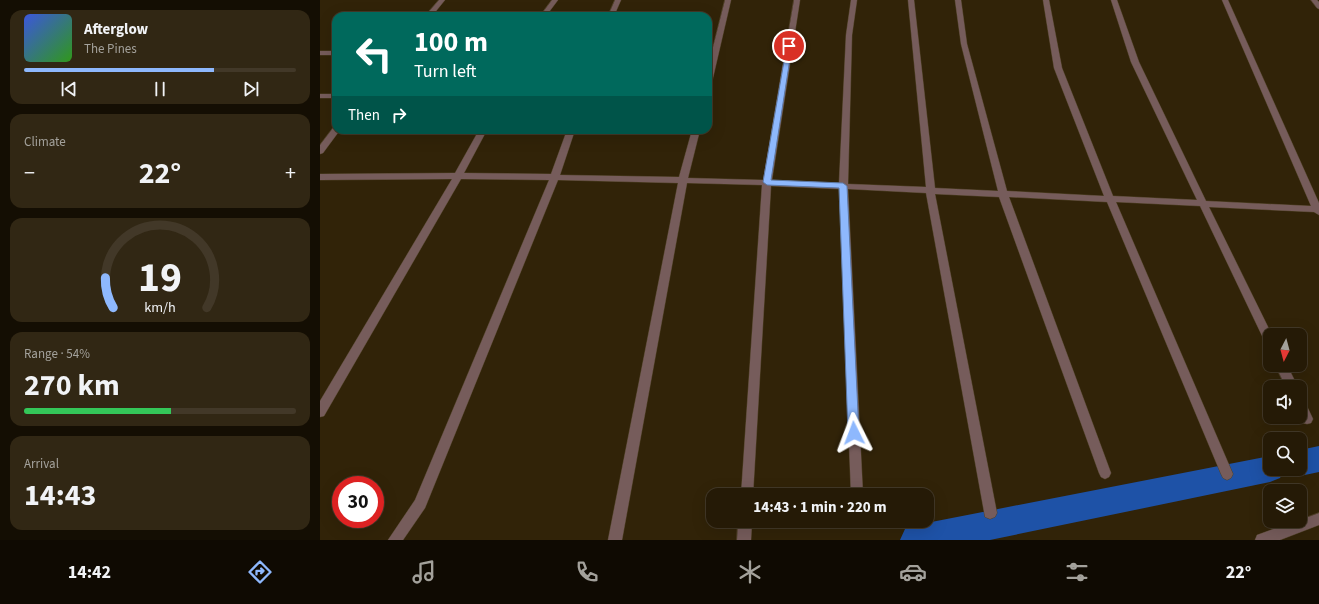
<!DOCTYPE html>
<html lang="en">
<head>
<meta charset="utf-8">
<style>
  body { margin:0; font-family:"Source Sans 3",sans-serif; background:#312714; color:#f1f3f6; height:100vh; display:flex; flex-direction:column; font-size:15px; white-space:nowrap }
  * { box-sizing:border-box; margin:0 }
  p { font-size:13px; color:#a3a19b }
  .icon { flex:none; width:22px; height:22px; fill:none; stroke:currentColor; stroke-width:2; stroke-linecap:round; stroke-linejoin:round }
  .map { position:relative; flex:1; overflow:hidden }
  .details { display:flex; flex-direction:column; gap:10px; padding:10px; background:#140e03; width:320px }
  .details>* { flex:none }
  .guide { position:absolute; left:12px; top:12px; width:380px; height:122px; border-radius:12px; box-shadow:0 4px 16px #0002,0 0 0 1px #423828; background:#00695c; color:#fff; overflow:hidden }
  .needle { width:26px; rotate:186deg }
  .tools { position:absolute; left:943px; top:328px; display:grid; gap:8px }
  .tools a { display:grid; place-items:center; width:44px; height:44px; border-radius:8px; background:#251a06; box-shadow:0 4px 16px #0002,0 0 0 1px #423828; font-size:20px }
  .speed { position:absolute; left:12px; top:476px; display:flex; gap:8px; font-size:20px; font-weight:700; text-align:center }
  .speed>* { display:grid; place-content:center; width:52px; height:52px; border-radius:50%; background:#251a06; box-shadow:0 4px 16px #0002,0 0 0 1px #423828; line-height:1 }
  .speed .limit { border:6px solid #d22; background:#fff; color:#111 }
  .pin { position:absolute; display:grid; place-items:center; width:34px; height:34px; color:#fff; margin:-17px; border:2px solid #fff; border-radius:50%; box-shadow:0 1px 4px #0007 }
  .me { position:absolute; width:44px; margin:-22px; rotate:357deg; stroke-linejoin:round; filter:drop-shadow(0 0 3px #0008) }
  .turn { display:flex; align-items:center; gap:14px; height:84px; padding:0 16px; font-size:18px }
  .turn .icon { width:52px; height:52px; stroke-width:2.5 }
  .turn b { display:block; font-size:28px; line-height:34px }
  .then { display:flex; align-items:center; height:38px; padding:0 16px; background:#0003; gap:8px; font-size:15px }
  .big { font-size:30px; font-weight:700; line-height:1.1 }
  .details .tile { flex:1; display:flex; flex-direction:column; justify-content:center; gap:6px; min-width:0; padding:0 14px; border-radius:12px; background:#312714 }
  .details .dial { align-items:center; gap:0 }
  .dial svg { height:104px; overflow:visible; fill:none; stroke:#423828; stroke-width:7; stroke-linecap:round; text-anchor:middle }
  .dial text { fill:#f1f3f6; stroke:none }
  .song { display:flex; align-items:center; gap:12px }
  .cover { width:48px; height:48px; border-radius:6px; background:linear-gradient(135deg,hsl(230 70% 55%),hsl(110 70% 35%)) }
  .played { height:4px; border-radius:2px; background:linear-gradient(90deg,#8eb8fd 70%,#423828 70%) }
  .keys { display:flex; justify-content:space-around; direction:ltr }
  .heat { display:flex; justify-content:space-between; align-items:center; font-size:22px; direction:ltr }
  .charge { height:6px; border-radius:3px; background:linear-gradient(90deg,#34c759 54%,#423828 0) }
  .trip { position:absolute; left:386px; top:488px; width:228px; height:40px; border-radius:12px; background:#251a06; box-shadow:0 4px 16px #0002,0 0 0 1px #423828; font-weight:700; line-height:40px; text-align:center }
  .tabs { display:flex; height:64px; justify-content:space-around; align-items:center; background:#0f0a02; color:#a3a19b }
  .tabs .icon { width:28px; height:28px }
  .tabs .on { color:#8eb8fd }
  .tabs b { font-size:18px; color:#f1f3f6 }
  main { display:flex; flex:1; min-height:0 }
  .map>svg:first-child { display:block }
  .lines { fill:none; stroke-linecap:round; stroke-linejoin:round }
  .canal { fill:#1e52a7; fill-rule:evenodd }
  .minor-casing { stroke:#4f4126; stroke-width:1 }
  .minor { fill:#765c5b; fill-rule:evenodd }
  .route { fill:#8eb8fd; stroke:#5c78a4 }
</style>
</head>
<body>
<main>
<section class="details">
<div class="tile">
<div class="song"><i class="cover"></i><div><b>Afterglow</b><p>The Pines</p></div></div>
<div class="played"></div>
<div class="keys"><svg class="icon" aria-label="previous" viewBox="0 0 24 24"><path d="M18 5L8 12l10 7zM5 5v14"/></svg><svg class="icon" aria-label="pause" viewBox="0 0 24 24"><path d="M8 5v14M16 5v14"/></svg><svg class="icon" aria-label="next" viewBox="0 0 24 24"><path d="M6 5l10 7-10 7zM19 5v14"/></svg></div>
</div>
<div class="tile"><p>Climate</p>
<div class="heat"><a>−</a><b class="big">22°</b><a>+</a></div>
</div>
<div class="tile dial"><svg viewBox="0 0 100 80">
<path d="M14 69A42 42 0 1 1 86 69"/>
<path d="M14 69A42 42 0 0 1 8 46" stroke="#8eb8fd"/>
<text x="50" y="56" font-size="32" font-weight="700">19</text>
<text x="50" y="72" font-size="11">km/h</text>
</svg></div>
<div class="tile"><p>Range · 54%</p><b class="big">270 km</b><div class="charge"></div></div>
<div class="tile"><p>Arrival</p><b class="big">14:43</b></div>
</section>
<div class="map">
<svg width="999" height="540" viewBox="0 0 999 540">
  <rect width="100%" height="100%" fill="#312308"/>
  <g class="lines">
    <path class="canal" d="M999,446v26l-19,4 -10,-4 -2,-3h12v-19z
      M950,456v13h15l-5,9 -10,4 -280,58h-90l5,-11 11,-4z"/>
    <defs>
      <path id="minor" d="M119,0h6l-13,16h-7z
        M232,0h6l-12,16h-6z
        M295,0h6l-7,16h-6z
        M405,0h6l-19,82 -4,2v-17z
        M474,0h6l-28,180 67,3 7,-148 5,-35h6l-5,35 -4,149 78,3 -18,-187h6l21,188 63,3 -37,-147 -6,-44h6l6,44 40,147 97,5 -50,-128 -11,-68h6l13,68 51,128 84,4 -66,-138 -20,-62h6l22,62 67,139 105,5 -89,-206h6l91,203v12l-5,-3 -105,-5 63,128h-2v11l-4,-1 -1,-3 -65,-136 -84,-4 117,272 -2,4 -4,2 -4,-2 -2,-4 -114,-272 -98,-5 102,276 -2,4 -4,2 -4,-2 -2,-4 -100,-276 -64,-3 62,319 -2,4 -5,2 -5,-2 -59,-324 -78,-4 15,306h-12l-12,-306 -68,-3 -18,309h-12l21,-310 -75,-2 -65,357h-14l70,-357 -120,-3 -133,328 -22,32h-15l27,-40 134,-320 -88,-1 -137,237 -4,1v-16l132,-222 -132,1v-6l135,-1 24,-43h8l-23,43 87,1 16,-44h8l-15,45 119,2 13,-47h8l-12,48 75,2z
        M991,0h6l2,2v7l-2,-1z
        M0,51h16v4h-16z
        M0,94h16v4h-16z
        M13,128h3v2h4l-17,23 -3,1v-9z
        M955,365h12l11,22h-12z
        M980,399l4,1 9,19 -2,4 -4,1 -4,-1 -3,-6z
        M999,513v12l-39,15h-25l2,-5 39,-14h4v-1z
        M418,521h14l-1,19h-14z"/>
    </defs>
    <use href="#minor" class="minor-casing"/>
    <use href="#minor" class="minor"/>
  </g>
  <path class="route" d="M467,44l5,2 -21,134 72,3 4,3 12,247 -1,4 -4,1 -4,-1 -2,-4 -9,-245 -72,-3 -4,-3z"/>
</svg>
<div class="tools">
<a><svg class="needle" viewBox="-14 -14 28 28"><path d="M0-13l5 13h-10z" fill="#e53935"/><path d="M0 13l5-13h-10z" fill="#a3a19b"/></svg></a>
<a><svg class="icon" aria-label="sound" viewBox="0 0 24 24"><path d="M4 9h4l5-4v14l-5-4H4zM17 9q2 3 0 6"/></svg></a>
<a><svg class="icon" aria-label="search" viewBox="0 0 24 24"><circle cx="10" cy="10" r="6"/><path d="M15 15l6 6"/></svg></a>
<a><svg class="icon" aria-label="layers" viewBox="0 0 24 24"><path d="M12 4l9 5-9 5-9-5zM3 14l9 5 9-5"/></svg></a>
</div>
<div class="speed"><div class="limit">30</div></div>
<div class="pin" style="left:469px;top:46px;background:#d93025"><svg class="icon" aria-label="arrive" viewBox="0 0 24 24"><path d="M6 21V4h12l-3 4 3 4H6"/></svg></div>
<svg class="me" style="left:534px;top:433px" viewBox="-20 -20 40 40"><path d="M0-17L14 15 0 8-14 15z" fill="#8eb8fd" stroke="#fff" stroke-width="4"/></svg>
<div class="trip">14:43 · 1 min · 220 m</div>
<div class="guide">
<div class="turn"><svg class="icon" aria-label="left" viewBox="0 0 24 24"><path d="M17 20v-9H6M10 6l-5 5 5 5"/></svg><div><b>100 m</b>Turn left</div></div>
<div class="then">Then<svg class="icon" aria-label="right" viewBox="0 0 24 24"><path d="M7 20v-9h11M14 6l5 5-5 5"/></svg></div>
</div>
</div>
</main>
<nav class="tabs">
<b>14:42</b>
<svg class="icon on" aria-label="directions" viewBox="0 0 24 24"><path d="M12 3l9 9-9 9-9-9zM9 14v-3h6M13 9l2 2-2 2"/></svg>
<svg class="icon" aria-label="music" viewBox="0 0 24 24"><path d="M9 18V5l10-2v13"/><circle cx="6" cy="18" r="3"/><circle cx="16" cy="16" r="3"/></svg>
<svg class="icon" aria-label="phone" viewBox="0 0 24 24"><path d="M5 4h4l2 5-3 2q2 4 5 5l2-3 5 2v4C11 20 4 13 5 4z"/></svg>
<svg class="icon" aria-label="climate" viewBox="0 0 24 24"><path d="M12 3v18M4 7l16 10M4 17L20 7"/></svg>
<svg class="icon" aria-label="car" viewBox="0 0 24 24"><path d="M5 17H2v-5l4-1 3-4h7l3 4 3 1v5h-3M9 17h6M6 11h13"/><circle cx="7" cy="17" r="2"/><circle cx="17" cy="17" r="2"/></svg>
<svg class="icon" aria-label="filters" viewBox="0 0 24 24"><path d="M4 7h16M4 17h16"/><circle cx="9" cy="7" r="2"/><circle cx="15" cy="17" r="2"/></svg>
<b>22°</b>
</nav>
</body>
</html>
